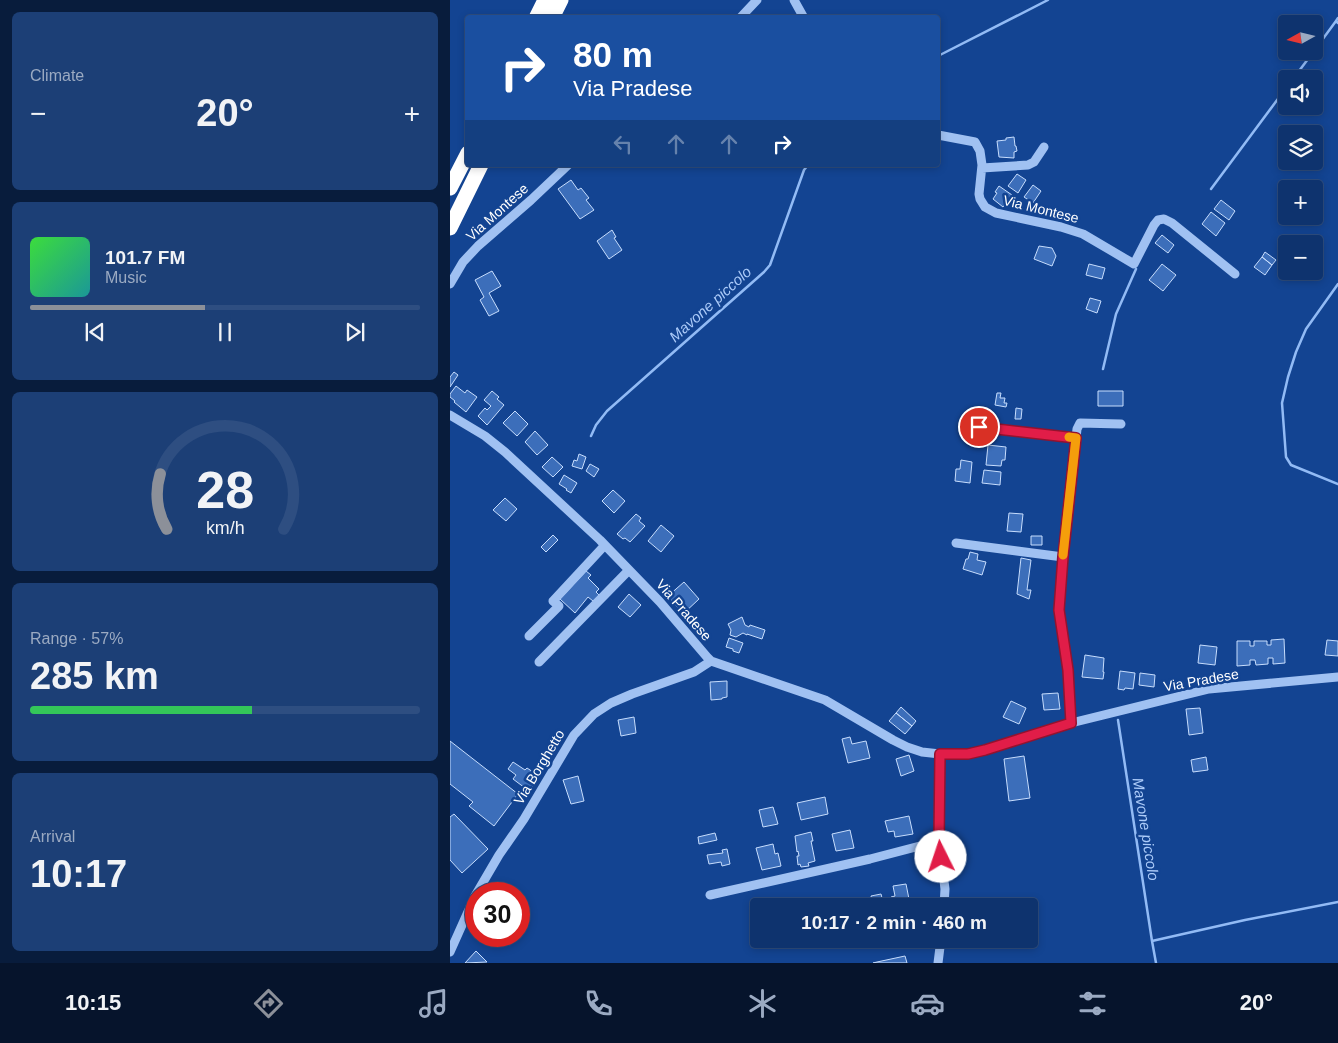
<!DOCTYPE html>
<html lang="en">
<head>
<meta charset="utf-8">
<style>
  body { margin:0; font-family:Helvetica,sans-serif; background:#1c3f76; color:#f1f3f6; height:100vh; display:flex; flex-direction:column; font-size:19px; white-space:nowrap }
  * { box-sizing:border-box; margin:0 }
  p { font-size:16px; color:#9baac2 }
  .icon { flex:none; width:28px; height:28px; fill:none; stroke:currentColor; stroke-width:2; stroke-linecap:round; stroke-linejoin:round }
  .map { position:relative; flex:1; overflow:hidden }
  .sheet { display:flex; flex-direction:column; gap:12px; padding:12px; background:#081c3c; width:450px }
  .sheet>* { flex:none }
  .hud { position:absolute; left:15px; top:15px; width:475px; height:152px; border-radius:5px; box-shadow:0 2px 8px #0003,0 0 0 1px #2e4e81; background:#1a4fa0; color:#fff; overflow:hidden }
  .needle { width:32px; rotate:262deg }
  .buttons { position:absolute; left:828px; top:15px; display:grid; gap:10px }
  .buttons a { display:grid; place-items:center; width:45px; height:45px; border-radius:5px; background:#0e336e; box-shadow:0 2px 8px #0003,0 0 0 1px #2e4e81; font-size:25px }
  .speed { position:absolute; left:15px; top:882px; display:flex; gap:10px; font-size:25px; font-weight:700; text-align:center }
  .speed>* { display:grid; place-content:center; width:65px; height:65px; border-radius:50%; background:#0e336e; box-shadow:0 2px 8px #0003,0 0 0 1px #2e4e81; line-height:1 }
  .speed .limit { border:8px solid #d22; background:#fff; color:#111 }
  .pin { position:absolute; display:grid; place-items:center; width:42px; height:42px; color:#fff; margin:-21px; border:2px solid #fff; border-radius:50%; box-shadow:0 1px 5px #0007 }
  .me { position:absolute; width:55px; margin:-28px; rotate:356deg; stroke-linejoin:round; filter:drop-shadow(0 0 4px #0008) }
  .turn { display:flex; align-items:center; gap:18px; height:105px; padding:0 25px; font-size:22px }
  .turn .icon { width:65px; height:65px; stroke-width:2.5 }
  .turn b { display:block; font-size:35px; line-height:42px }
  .lanes { display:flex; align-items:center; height:48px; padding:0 25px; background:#0003; justify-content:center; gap:25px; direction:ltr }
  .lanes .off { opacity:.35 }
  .big { font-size:38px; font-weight:600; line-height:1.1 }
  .sheet .widget { flex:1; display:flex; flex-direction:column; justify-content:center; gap:8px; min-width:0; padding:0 18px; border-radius:8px; background:#1c3f76 }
  .sheet .dial { align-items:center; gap:0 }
  .dial svg { height:130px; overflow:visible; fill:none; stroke:#2e4e81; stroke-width:7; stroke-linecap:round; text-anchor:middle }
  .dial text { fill:#f1f3f6; stroke:none }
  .song { display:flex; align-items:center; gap:15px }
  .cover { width:60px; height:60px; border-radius:8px; background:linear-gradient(135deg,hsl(120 70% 55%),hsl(180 70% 35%)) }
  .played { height:5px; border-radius:2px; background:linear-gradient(90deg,#8c9099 45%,#2e4e81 45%) }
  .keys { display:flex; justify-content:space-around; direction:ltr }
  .heat { display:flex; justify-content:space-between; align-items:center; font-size:28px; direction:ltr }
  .charge { height:8px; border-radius:4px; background:linear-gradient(90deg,#34c759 57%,#2e4e81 0) }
  .trip { position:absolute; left:300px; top:898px; width:288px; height:50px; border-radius:5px; background:#0e336e; box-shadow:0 2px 8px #0003,0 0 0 1px #2e4e81; font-weight:600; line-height:50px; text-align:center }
  .menu { display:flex; height:80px; justify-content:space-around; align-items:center; background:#06142c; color:#9baac2 }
  .menu .icon { width:35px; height:35px }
  .menu .on { color:#8c9099 }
  .menu b { font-size:22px; color:#f1f3f6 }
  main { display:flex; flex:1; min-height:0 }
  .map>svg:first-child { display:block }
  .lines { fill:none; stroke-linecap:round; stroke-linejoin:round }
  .stream { stroke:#92bbf5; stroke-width:2.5 }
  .building { fill:#3c6eba; stroke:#c7ddfd }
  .minor { stroke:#a0c1f2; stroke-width:9 }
  .highway { stroke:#fff; stroke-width:15 }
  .route-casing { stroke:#92132f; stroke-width:12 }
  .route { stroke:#e11d48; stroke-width:9 }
  .slow { stroke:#f59e0b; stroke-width:9 }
  .labels { text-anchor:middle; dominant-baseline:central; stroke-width:5; stroke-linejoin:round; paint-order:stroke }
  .street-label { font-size:14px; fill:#fff; stroke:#134492 }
  .water-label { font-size:15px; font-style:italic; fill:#accbf9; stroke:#134492 }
</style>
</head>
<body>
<main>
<section class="sheet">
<div class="widget"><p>Climate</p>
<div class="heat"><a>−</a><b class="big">20°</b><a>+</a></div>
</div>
<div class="widget">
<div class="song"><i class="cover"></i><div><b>101.7 FM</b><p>Music</p></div></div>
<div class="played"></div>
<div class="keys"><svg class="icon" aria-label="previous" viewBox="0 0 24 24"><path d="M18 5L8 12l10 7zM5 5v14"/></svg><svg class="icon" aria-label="pause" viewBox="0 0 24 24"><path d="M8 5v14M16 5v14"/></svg><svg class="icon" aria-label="next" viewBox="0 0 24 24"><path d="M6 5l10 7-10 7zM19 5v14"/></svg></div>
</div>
<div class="widget dial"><svg viewBox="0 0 100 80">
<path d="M14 69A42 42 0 1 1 86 69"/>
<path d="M14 69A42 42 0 0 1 10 35" stroke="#8c9099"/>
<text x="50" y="56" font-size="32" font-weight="700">28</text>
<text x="50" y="72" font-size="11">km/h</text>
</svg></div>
<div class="widget"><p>Range · 57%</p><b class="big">285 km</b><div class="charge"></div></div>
<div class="widget"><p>Arrival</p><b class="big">10:17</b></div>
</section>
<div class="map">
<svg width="888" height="963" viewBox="0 0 888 963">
  <rect width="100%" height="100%" fill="#134492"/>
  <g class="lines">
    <path class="stream" d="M888,18l-2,3 2,2
      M864,51l22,-30
      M488,56l110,-56
      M843,79l21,-28
      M761,189l75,-101
      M888,284l-32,45 -10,23 -8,25 -6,26 4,54 5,8 47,19
      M653,369l13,-55 20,-45
      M141,436l5,-11 11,-14 157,-139 6,-7 34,-95 4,-5
      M668,720l34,221
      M706,963l-4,-22 93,-21 93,-18"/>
  </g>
  <path class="building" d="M564,137l1,9h1l1,5 -3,1v6l-15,-1 -2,-16 9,-1v-2z
    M567,174l9,6 -8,13 -10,-7z
    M121,180l7,10 3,-2 8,10 -3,2 8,10 -14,9 -22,-30z
    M583,185l8,6 -8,12 -9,-6z
    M549,186l13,9 -9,12 -10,-8 4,-6 -2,-1z
    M771,200l14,11 -6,9 -15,-11z
    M761,212l14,11 -9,13 -14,-12z
    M162,230l4,7 -2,1 8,12 -13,9 -12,-18z
    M712,235l12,10 -6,8 -13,-10z
    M589,246l13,2 4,8 -4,10 -18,-7z
    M815,252l11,8 -4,5 -10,-8z
    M812,257l10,8 -7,10 -11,-8z
    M639,264l16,4 -3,11 -16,-4z
    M712,264l14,11 -13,16 -14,-11z
    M42,271l9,15 -12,7 10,18 -10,5 -9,-16 4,-3 -9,-17z
    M640,298l11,3 -4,12 -11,-4z
    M4,372l4,3 -8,12v-10z
    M6,386l9,7 2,-3 10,7 -11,15 -12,-10 1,-1 -5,-4v-3z
    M42,391l7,6 -2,2 7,6 -17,20 -9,-9 7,-8 2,2 4,-4 -7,-6z
    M648,391h25v15h-25z
    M547,393h4l-1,5h5l-1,5h3l-1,4 -11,-2z
    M566,408l6,1 -1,10h-6z
    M65,411l13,13 -11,12 -14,-13z
    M85,431l13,14 -11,10 -12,-13z
    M538,445l18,2 -1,13h-3l-1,6 -15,-1z
    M129,454l7,3 -4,12 -10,-3 2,-6 3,1z
    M102,457l11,10 -10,10 -11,-10z
    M511,460l11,2 -2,21 -15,-2 1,-12h4z
    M140,464l9,5 -5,8 -8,-6z
    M534,470l17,2 -1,13 -18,-2z
    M114,475l13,8 -6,10 -5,-3 1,-1 -8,-5z
    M163,490l12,11 -11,12 -12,-12z
    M55,498l12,11 -11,12 -13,-11z
    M559,513l14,1 -2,18 -14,-1z
    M186,514l5,4 -2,3 6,5 -15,16 -5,-4 -2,1 -6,-5z
    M211,525l13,11 -13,16 -13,-11z
    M103,535l5,5 -12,12 -5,-5z
    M581,536h11v9h-11z
    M520,552l8,2 -1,6 9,2 -4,13 -19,-6 3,-10h2z
    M571,558l10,2 -4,30h4l-2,9 -12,-5z
    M136,571l5,4 -3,3 11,11 -3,3 3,3 -6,6 -5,-4 -13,16 -15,-14z
    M234,582l15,17 -16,15 -15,-18z
    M179,594l12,11 -11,12 -12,-10z
    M292,617l3,8 4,2 1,-2 15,5 -3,9 -15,-5v1l-4,-2 -7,4 -6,-2 1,-5 -3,-6z
    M279,638l14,5 -4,10 -6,-2v-2l-7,-2z
    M834,639l1,24 -12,1v-6h-5v6l-12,1 -1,-5h-5v5l-13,1v-25h13v5h4v-5h13v4h4v-5z
    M877,640l11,1v15l-13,-1z
    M750,645l17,2 -2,18 -17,-2z
    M635,655l19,3 -1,14h1l-1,7 -21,-2z
    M670,671l15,2 -2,16 -8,-1 -1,2 -6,-1z
    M690,673l15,2 -1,12 -15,-2z
    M277,681v16l-5,1v1l-11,1 -1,-18z
    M608,693l2,16 -16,1 -2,-16z
    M561,701l15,7 -7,16 -16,-7z
    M451,707l15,14 -4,5 -16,-13z
    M750,708l3,25 -14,2 -3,-26z
    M446,713l16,13 -7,8 -16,-13z
    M184,717l2,16 -15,3 -3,-16z
    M400,737l2,7 14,-3 4,17 -22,5 -6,-24z
    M0,741l68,53 -24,32 -25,-20 4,-4 -23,-18z
    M459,755l5,16 -13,5 -5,-17z
    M574,756l6,42 -21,3 -5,-42z
    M756,757l2,13 -15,2 -2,-12z
    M63,762l12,8 2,-2 12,8 -10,15 -16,-12 3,-4 -8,-6z
    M128,776l6,25 -13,3 -8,-24z
    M375,797l3,17 -27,6 -4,-17z
    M323,807l5,17 -15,3 -4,-17z
    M4,814l34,35 -26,24 -12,-13v-43z
    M459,816l4,18 -18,3 -1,-6 -6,1 -3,-11z
    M400,830l4,18 -18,3 -4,-17z
    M361,832l2,9h-2l4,20 -7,2 1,3 -8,1 -1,-3 -2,1 -1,-9h2l-1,-5 -1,1 -2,-16z
    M265,833l2,7 -18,4 -1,-7z
    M323,844l2,10 3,-1 3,13 -19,4 -6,-22z
    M277,849l3,15 -8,2 -1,-4 -12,2 -2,-9 16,-2 -1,-3z
    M456,884l4,20 -17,2 -2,-9 4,-1 -2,-10z
    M431,894l3,12h-11l-2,-10z
    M26,951l11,11 -22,1z
    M455,956l2,7h-34l4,-1z"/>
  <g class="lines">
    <path class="minor" d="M344,0l10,18
      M290,18l17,-18
      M488,135l37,7 5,9 2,14 -3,29 1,5 5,8 11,6 65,14 22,7 51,30 20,-39 4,-5 6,-1 8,4 63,51
      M532,168l46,-3 6,-3 10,-15
      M0,284l13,-22 15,-16 53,-46 37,-35
      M0,415l35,21 20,16 95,88 60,62 47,55 4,4 114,39 68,40 14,7 15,5 18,2h29l16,-4 86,-27 138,-34 129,-12
      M529,427l97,11
      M506,543l107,14
      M79,636l30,-30 -6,-5 52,-56
      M89,662l90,-92
      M621,723l-3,-53 -9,-60 4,-53 14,-128 3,-6 41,1
      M490,754l-1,87 6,48 -1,17
      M260,895l160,-36 69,-18
      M0,952l25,-56 24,-41 25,-36 50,-84 20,-21 17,-11 21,-9 62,-22 17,-11
      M488,963l3,-24"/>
    <path class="highway" d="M86,18l9,-18
      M102,18l9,-18
      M0,188l18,-35
      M0,228l31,-63"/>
  </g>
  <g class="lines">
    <defs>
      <path id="route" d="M491,857l-2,-16 1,-87h28l17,-4 86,-27 -3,-53 -9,-60 4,-53 13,-119 -97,-11"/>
    </defs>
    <use href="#route" class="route-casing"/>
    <use href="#route" class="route"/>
    <path class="slow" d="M613,555l13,-117 -7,-1"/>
  </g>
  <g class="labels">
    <g class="street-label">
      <text transform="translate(591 209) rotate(14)">Via Montese</text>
      <text transform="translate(47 212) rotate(-42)">Via Montese</text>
      <text transform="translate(234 610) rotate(49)">Via Pradese</text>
      <text transform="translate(751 680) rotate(-10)">Via Pradese</text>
      <text transform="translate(89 767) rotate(-59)">Via Borghetto</text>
    </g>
    <g class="water-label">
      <text transform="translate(260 304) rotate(-42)">Mavone piccolo</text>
      <text transform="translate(696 829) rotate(81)">Mavone piccolo</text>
    </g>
  </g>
</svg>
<div class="buttons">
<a><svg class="needle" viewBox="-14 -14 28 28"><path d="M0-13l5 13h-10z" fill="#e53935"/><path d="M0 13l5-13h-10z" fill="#9baac2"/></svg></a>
<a><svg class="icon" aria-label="sound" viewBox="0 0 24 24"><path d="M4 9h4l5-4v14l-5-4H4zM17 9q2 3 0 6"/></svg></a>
<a><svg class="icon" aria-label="layers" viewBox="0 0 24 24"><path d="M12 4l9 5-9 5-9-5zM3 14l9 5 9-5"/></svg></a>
<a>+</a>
<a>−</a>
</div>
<div class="speed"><div class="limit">30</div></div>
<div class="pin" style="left:529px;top:427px;background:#d93025"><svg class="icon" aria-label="arrive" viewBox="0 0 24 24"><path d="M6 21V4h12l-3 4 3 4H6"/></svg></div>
<svg class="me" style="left:491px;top:857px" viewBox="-20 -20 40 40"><circle r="19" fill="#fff"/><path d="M0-13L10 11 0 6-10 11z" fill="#e11d48"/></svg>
<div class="trip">10:17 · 2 min · 460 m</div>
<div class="hud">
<div class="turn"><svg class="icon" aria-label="right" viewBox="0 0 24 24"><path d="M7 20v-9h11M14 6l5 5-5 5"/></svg><div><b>80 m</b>Via Pradese</div></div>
<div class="lanes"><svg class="icon off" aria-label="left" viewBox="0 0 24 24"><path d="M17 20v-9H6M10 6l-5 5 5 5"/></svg><svg class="icon off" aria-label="ahead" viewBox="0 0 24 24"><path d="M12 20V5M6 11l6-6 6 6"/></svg><svg class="icon off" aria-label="ahead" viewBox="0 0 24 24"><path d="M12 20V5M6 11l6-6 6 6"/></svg><svg class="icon" aria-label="right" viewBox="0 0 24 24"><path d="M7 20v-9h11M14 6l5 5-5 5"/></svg></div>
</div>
</div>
</main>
<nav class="menu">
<b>10:15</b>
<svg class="icon on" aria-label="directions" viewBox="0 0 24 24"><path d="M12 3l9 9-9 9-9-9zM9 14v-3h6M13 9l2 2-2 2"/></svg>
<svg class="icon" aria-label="music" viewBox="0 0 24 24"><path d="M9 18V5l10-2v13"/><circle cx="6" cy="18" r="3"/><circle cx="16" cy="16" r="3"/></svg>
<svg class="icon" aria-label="phone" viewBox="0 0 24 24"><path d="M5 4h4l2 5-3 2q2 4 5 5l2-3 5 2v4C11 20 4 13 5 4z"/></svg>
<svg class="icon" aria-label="climate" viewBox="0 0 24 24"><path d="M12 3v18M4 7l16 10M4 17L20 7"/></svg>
<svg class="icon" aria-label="car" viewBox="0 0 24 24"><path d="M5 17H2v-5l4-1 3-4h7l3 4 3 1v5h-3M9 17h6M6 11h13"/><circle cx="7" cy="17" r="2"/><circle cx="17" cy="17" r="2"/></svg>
<svg class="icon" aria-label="filters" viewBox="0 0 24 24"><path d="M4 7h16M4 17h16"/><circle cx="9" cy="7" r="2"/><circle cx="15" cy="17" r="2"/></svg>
<b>20°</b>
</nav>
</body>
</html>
